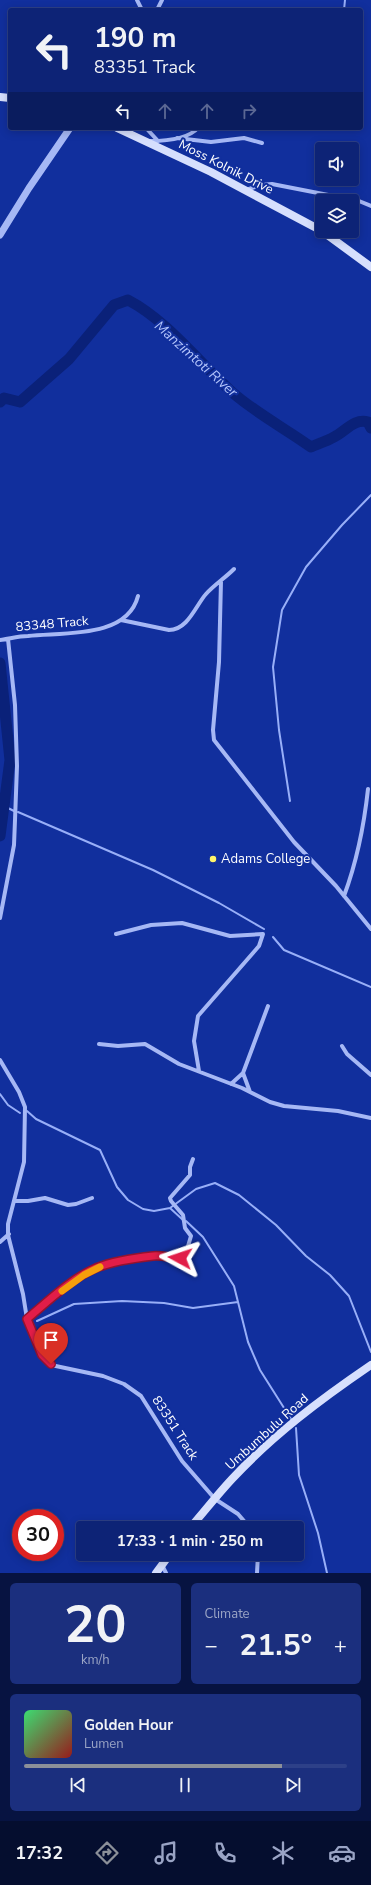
<!DOCTYPE html>
<html lang="en">
<head>
<meta charset="utf-8">
<style>
  body { margin:0; font-family:"Nunito Sans",sans-serif; background:#1b2f7e; color:#f1f3f6; height:100vh; display:flex; flex-direction:column; font-size:15px; white-space:nowrap }
  * { box-sizing:border-box; margin:0 }
  p { font-size:13px; color:#9aa4c5 }
  .icon { flex:none; width:22px; height:22px; fill:none; stroke:currentColor; stroke-width:2; stroke-linecap:round; stroke-linejoin:round }
  .map { position:relative; height:1573px; overflow:hidden }
  .drawer { display:flex; flex-direction:column; gap:10px; padding:10px; background:#071341; flex:1 }
  .drawer>* { flex:none }
  .guide { position:absolute; left:8px; top:8px; width:355px; height:122px; border-radius:4px; box-shadow:0 2px 10px #0003,0 0 0 1px #2d4088; background:#0d2376; color:#f1f3f6; overflow:hidden }
  .controls { position:absolute; left:315px; top:142px; display:grid; gap:8px }
  .controls a { display:grid; place-items:center; width:44px; height:44px; border-radius:4px; background:#0d2376; box-shadow:0 2px 10px #0003,0 0 0 1px #2d4088; font-size:20px }
  .speed { position:absolute; left:12px; top:1509px; display:flex; gap:8px; font-size:20px; font-weight:700; text-align:center }
  .speed>* { display:grid; place-content:center; width:52px; height:52px; border-radius:50%; background:#0d2376; box-shadow:0 2px 10px #0003,0 0 0 1px #2d4088; line-height:1 }
  .speed .limit { border:6px solid #d22; background:#fff; color:#111 }
  .pin { position:absolute; display:grid; place-items:center; width:34px; height:34px; color:#fff; margin:-41px -17px; border-radius:50% 50% 50% 0; rotate:-45deg; box-shadow:0 0 4px #0007 }
  .pin .icon { rotate:45deg }
  .me { position:absolute; width:44px; margin:-22px; rotate:275deg; stroke-linejoin:round; filter:drop-shadow(0 0 3px #0008) }
  .turn { display:flex; align-items:center; gap:14px; height:84px; padding:0 20px; font-size:18px }
  .turn .icon { width:52px; height:52px; stroke-width:2.5 }
  .turn b { display:block; font-size:28px; line-height:34px }
  .lanes { display:flex; align-items:center; height:38px; padding:0 20px; background:#0003; justify-content:center; gap:20px; direction:ltr }
  .lanes .off { opacity:.35 }
  .big { font-size:30px; font-weight:700; line-height:1.1 }
  .drawer .card { flex:1; display:flex; flex-direction:column; justify-content:center; gap:6px; min-width:0; padding:0 14px; border-radius:6px; background:#1b2f7e }
  .drawer .dial { align-items:center; gap:0 }
  .dial b { font-size:52px; line-height:1 }
  .song { display:flex; align-items:center; gap:12px }
  .cover { width:48px; height:48px; border-radius:6px; background:linear-gradient(135deg,hsl(140 70% 55%),hsl(0 70% 35%)) }
  .played { height:4px; border-radius:2px; background:linear-gradient(90deg,#8c9099 80%,#2d4088 80%) }
  .keys { display:flex; justify-content:space-around; direction:ltr }
  .heat { display:flex; justify-content:space-between; align-items:center; font-size:22px; direction:ltr }
  .drawer .tiles { flex:1; display:grid; gap:10px; grid-template-columns:1fr 1fr }
  .card:last-child { grid-column:span 2 }
  .trip { position:absolute; left:76px; top:1521px; width:228px; height:40px; border-radius:4px; background:#0d2376; box-shadow:0 2px 10px #0003,0 0 0 1px #2d4088; font-weight:700; line-height:40px; text-align:center }
  .tab-bar { display:flex; height:64px; justify-content:space-around; align-items:center; background:#050e2f; color:#9aa4c5 }
  .tab-bar .icon { width:28px; height:28px }
  .tab-bar .selected { color:#8c9099 }
  .tab-bar b { font-size:18px; color:#f1f3f6 }
  .map>svg:first-child { display:block }
  .lines { fill:none; stroke-linecap:round; stroke-linejoin:round }
  .stream { stroke:#98aff8; stroke-width:2 }
  .river { stroke:#0a2179; stroke-width:11 }
  .minor { stroke:#a6b8f5; stroke-width:4 }
  .tertiary { stroke:#a6b8f5; stroke-width:7 }
  .secondary { stroke:#d6dffd; stroke-width:8 }
  .route-casing { stroke:#92132f; stroke-width:10 }
  .route { stroke:#e11d48; stroke-width:7 }
  .slow { stroke:#f59e0b; stroke-width:7 }
  .poi-dot { fill:#fff56a; stroke:#112f9d; stroke-width:1.5 }
  .labels { text-anchor:middle; dominant-baseline:central; stroke-width:4; stroke-linejoin:round; paint-order:stroke }
  .street-label { font-size:13px; fill:#fff; stroke:#112f9d }
  .poi-label { font-size:13px; fill:#fff; stroke:#112f9d; text-anchor:start }
  .water-label { font-size:14px; font-style:italic; fill:#b3c4fb; stroke:#112f9d }
</style>
</head>
<body>
<div class="map">
<svg width="371" height="1573" viewBox="0 0 371 1573">
  <rect width="100%" height="100%" fill="#112f9d"/>
  <g class="lines">
    <path class="stream" d="M344,10l1,-10
      M290,801l-11,-71 -6,-63 9,-57 24,-43 36,-42 29,-30
      M4,806l10,5
      M18,812l135,58 66,33 45,26
      M0,822h2
      M273,937l11,13 87,37
      M0,1094l8,11 12,8
      M27,1111l9,8 64,31 17,37 11,13 15,9 11,2 16,-3 13,12
      M170,1208l26,-19 19,-6 24,12 37,30 30,31 24,19 19,21 22,56
      M186,1221l17,16 31,49 14,56 12,28 31,49
      M37,1321l37,-17 48,-3 42,2 29,5 45,-6
      M296,1428l3,47 19,58 9,40"/>
    <path class="river" d="M0,402l4,-4 16,4 49,-43 45,-54 14,-5c40,21 71,63 105,93 23,20 53,36 78,54 7,-3 16,-6 23,-10 11,-5 20,-19 34,-15l3,6
      M0,663l10,97 -10,76"/>
    <path class="minor" d="M137,0l5,10
      M157,10l5,-10
      M146,128l12,13
      M177,138l34,4 33,-4 18,5
      M150,141c15,0 37,-1 48,-13
      M246,190l15,-5 11,-1 87,17 12,5
      M221,581l-2,81 -6,68 1,10 80,102 42,44 35,43
      M121,620l48,10c19,0 27,-25 37,-36 8,-9 19,-16 28,-25
      M0,640c9,-1 18,-4 28,-4 35,-4 99,3 110,-40
      M344,896c13,-35 20,-70 24,-107
      M0,918l14,-73 1,-25 2,-54 -2,-61 -7,-66
      M116,934l35,-9 31,-2 48,13 33,-2 -4,12 -61,70 -4,25 5,30
      M99,1044l19,2 27,-2 34,20 63,24 28,14 14,4 54,5 33,7
      M342,1046l5,8 24,21
      M0,1060l19,32 6,15 -1,55 -16,62v11l15,59 4,25 15,36 9,10 52,11 21,8 17,12 41,65 33,38 23,15 12,14
      M231,1084l12,-11
      M250,1092l-7,-19 25,-67
      M15,1201h13l17,-3 23,7 8,-1 16,-6
      M0,1242l9,-8
      M27,1319l57,-44 11,-6 22,-8 37,-5 29,1 3,-4 5,-17 -6,-8 -2,-13 -12,-14 -1,-3 20,-23v-8l3,-8
      M162,1565l4,8
      M257,1573l1,-19"/>
    <path class="tertiary" d="M0,235l29,-47 41,-60"/>
    <path class="secondary" d="M0,97l10,1
      M117,128l94,44 111,59
      M322,231l49,36
      M190,1528c14,-16 27,-33 42,-49 41,-44 89,-80 139,-114
      M156,1573l14,-19"/>
  </g>
  <g class="lines">
    <defs>
      <path id="route" d="M51,1364l-9,-9 -15,-36c20,-17 45,-41 69,-51 18,-7 38,-10 57,-12 9,-1 18,2 27,2"/>
    </defs>
    <use href="#route" class="route-casing"/>
    <use href="#route" class="route"/>
    <path class="slow" d="M62,1291l22,-16 16,-8"/>
  </g>
  <circle class="poi-dot" cx="213" cy="859" r="4"/>
  <g class="labels">
    <g class="street-label">
      <text transform="translate(226 167) rotate(27)">Moss Kolnik Drive</text>
      <text transform="translate(52 624) rotate(-5)">83348 Track</text>
      <text transform="translate(175 1428) rotate(57)">83351 Track</text>
      <text transform="translate(267 1432) rotate(-42)">Umbumbulu Road</text>
    </g>
    <g class="poi-label">
      <text x="221" y="859">Adams College</text>
    </g>
    <g class="water-label">
      <text transform="translate(196 359) rotate(42)">Manzimtoti River</text>
    </g>
  </g>
</svg>
<div class="controls">
<a><svg class="icon" aria-label="sound" viewBox="0 0 24 24"><path d="M4 9h4l5-4v14l-5-4H4zM17 9q2 3 0 6"/></svg></a>
<a><svg class="icon" aria-label="layers" viewBox="0 0 24 24"><path d="M12 4l9 5-9 5-9-5zM3 14l9 5 9-5"/></svg></a>
</div>
<div class="speed"><div class="limit">30</div></div>
<div class="pin" style="left:51px;top:1364px;background:#d93025"><svg class="icon" aria-label="arrive" viewBox="0 0 24 24"><path d="M6 21V4h12l-3 4 3 4H6"/></svg></div>
<svg class="me" style="left:180px;top:1258px" viewBox="-20 -20 40 40"><path d="M0-17L14 15 0 8-14 15z" fill="#e11d48" stroke="#fff" stroke-width="4"/></svg>
<div class="trip">17:33 · 1 min · 250 m</div>
<div class="guide">
<div class="turn"><svg class="icon" aria-label="left" viewBox="0 0 24 24"><path d="M17 20v-9H6M10 6l-5 5 5 5"/></svg><div><b>190 m</b>83351 Track</div></div>
<div class="lanes"><svg class="icon" aria-label="left" viewBox="0 0 24 24"><path d="M17 20v-9H6M10 6l-5 5 5 5"/></svg><svg class="icon off" aria-label="ahead" viewBox="0 0 24 24"><path d="M12 20V5M6 11l6-6 6 6"/></svg><svg class="icon off" aria-label="ahead" viewBox="0 0 24 24"><path d="M12 20V5M6 11l6-6 6 6"/></svg><svg class="icon off" aria-label="right" viewBox="0 0 24 24"><path d="M7 20v-9h11M14 6l5 5-5 5"/></svg></div>
</div>
</div>
<section class="drawer">
<div class="tiles">
<div class="card dial"><b>20</b><p>km/h</p></div>
<div class="card"><p>Climate</p>
<div class="heat"><a>−</a><b class="big">21.5°</b><a>+</a></div>
</div>
<div class="card">
<div class="song"><i class="cover"></i><div><b>Golden Hour</b><p>Lumen</p></div></div>
<div class="played"></div>
<div class="keys"><svg class="icon" aria-label="previous" viewBox="0 0 24 24"><path d="M18 5L8 12l10 7zM5 5v14"/></svg><svg class="icon" aria-label="pause" viewBox="0 0 24 24"><path d="M8 5v14M16 5v14"/></svg><svg class="icon" aria-label="next" viewBox="0 0 24 24"><path d="M6 5l10 7-10 7zM19 5v14"/></svg></div>
</div>
</div>
</section>
<nav class="tab-bar">
<b>17:32</b>
<svg class="icon selected" aria-label="directions" viewBox="0 0 24 24"><path d="M12 3l9 9-9 9-9-9zM9 14v-3h6M13 9l2 2-2 2"/></svg>
<svg class="icon" aria-label="music" viewBox="0 0 24 24"><path d="M9 18V5l10-2v13"/><circle cx="6" cy="18" r="3"/><circle cx="16" cy="16" r="3"/></svg>
<svg class="icon" aria-label="phone" viewBox="0 0 24 24"><path d="M5 4h4l2 5-3 2q2 4 5 5l2-3 5 2v4C11 20 4 13 5 4z"/></svg>
<svg class="icon" aria-label="climate" viewBox="0 0 24 24"><path d="M12 3v18M4 7l16 10M4 17L20 7"/></svg>
<svg class="icon" aria-label="car" viewBox="0 0 24 24"><path d="M5 17H2v-5l4-1 3-4h7l3 4 3 1v5h-3M9 17h6M6 11h13"/><circle cx="7" cy="17" r="2"/><circle cx="17" cy="17" r="2"/></svg>
</nav>
</body>
</html>
